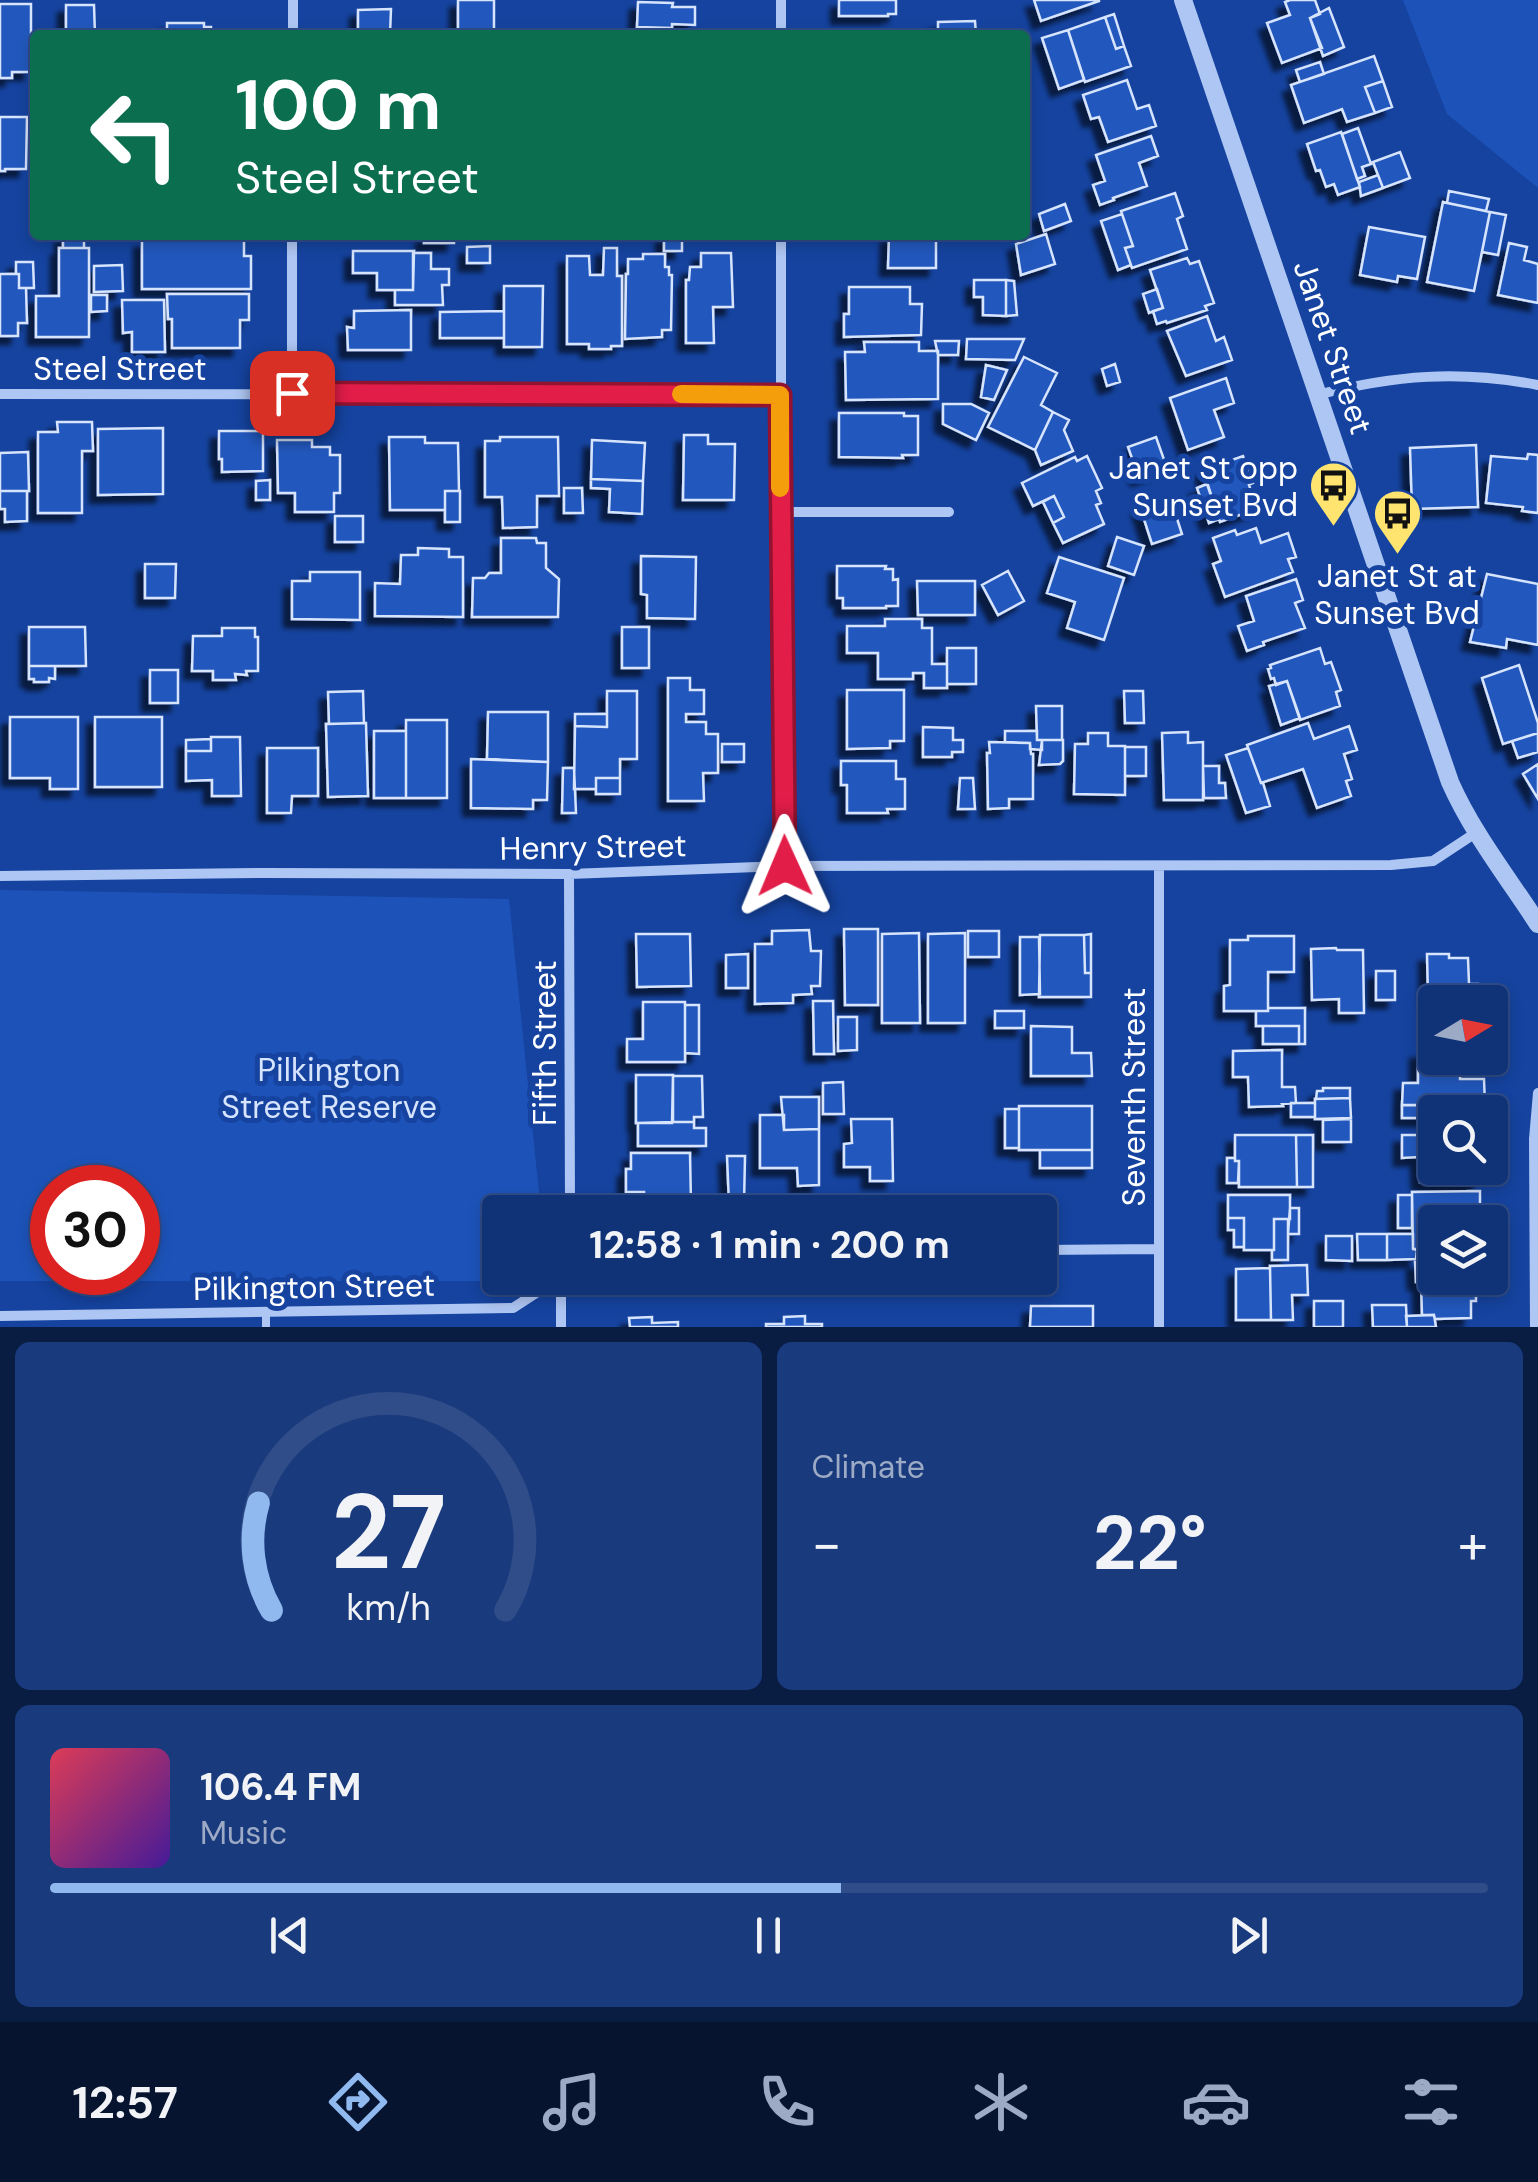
<!DOCTYPE html>
<html lang="en">
<head>
<meta charset="utf-8">
<style>
  body { margin:0; font-family:"DM Sans",sans-serif; background:#193a7c; color:#f1f3f6; height:100vh; display:flex; flex-direction:column; font-size:38px; white-space:nowrap }
  * { box-sizing:border-box; margin:0 }
  p { font-size:32px; color:#9caac6 }
  .icon { flex:none; width:55px; height:55px; fill:none; stroke:currentColor; stroke-width:2; stroke-linecap:round; stroke-linejoin:round }
  .map { position:relative; height:1327px; overflow:hidden }
  .panel { display:flex; flex-direction:column; gap:15px; padding:15px; background:#091c41; flex:1 }
  .panel>* { flex:none }
  .guide { position:absolute; left:30px; top:30px; width:1000px; height:210px; border-radius:10px; box-shadow:0 5px 15px #0003,0 0 0 2px #304d89; background:#0b6e4f; color:#fff; overflow:hidden }
  .needle { width:65px; rotate:80deg }
  .controls { position:absolute; left:1418px; top:985px; display:grid; gap:20px }
  .controls a { display:grid; place-items:center; width:90px; height:90px; border-radius:10px; background:#103277; box-shadow:0 5px 15px #0003,0 0 0 2px #304d89; font-size:50px }
  .speed { position:absolute; left:30px; top:1165px; display:flex; gap:20px; font-size:50px; font-weight:700; text-align:center }
  .speed>* { display:grid; place-content:center; width:130px; height:130px; border-radius:50%; background:#103277; box-shadow:0 5px 15px #0003,0 0 0 2px #304d89; line-height:1 }
  .speed .limit { border:15px solid #d22; background:#fff; color:#111 }
  .pin { position:absolute; display:grid; place-items:center; width:85px; height:85px; color:#fff; margin:-42px; border-radius:20px; box-shadow:0 5px 15px #0006 }
  .me { position:absolute; width:110px; margin:-55px; rotate:359deg; stroke-linejoin:round; filter:drop-shadow(0 0 8px #0008) }
  .turn { display:flex; align-items:center; gap:35px; height:210px; padding:0 40px; font-size:45px }
  .turn .icon { width:130px; height:130px; stroke-width:2.5 }
  .turn b { display:block; font-size:70px; line-height:85px }
  .big { font-size:75px; font-weight:700; line-height:1.1 }
  .panel .tile { flex:1; display:flex; flex-direction:column; justify-content:center; gap:15px; min-width:0; padding:0 35px; border-radius:15px; background:#193a7c }
  .panel .dial { align-items:center; gap:0 }
  .dial svg { height:260px; overflow:visible; fill:none; stroke:#304d89; stroke-width:7; stroke-linecap:round; text-anchor:middle }
  .dial text { fill:#f1f3f6; stroke:none }
  .song { display:flex; align-items:center; gap:30px }
  .cover { width:120px; height:120px; border-radius:15px; background:linear-gradient(135deg,hsl(350 70% 55%),hsl(260 70% 35%)) }
  .played { height:10px; border-radius:5px; background:linear-gradient(90deg,#90b9f0 55%,#304d89 55%) }
  .keys { display:flex; justify-content:space-around; direction:ltr }
  .heat { display:flex; justify-content:space-between; align-items:center; font-size:55px; direction:ltr }
  .panel .tiles { flex:1; display:grid; gap:15px; grid-template-columns:1fr 1fr }
  .tile:last-child { grid-column:span 2 }
  .trip { position:absolute; left:482px; top:1195px; width:575px; height:100px; border-radius:10px; background:#103277; box-shadow:0 5px 15px #0003,0 0 0 2px #304d89; font-weight:700; line-height:100px; text-align:center }
  .tab-bar { display:flex; height:160px; justify-content:space-around; align-items:center; background:#061430; color:#9caac6 }
  .tab-bar .icon { width:70px; height:70px }
  .tab-bar .current { color:#90b9f0 }
  .tab-bar b { font-size:45px; color:#f1f3f6 }
  .map>svg:first-child { display:block }
  .green { fill:#1d53b9; fill-rule:evenodd }
  .building { fill:#2458bd; stroke:#d6e4fd; stroke-width:2.5; filter:url(#shadow) }
  .lines { fill:none; stroke-linecap:round; stroke-linejoin:round }
  .service { stroke:#aec6f3; stroke-width:8 }
  .minor { stroke:#aec6f3; stroke-width:10 }
  .tertiary { stroke:#aec6f3; stroke-width:18 }
  .route-casing { stroke:#92132f; stroke-width:25 }
  .route { stroke:#e11d48; stroke-width:18 }
  .slow { stroke:#f59e0b; stroke-width:18 }
  .labels { text-anchor:middle; dominant-baseline:central; stroke-width:10; stroke-linejoin:round; paint-order:stroke }
  .street-label { font-size:32px; fill:#fff; stroke:#15439f }
  .poi-label { font-size:32px; fill:#fff; stroke:#15439f; text-anchor:end }
  .park-label { font-size:32px; fill:#d6e4fd; stroke:#15439f }
</style>
</head>
<body>
<div class="map">
<svg width="1538" height="1327" viewBox="0 0 1538 1327">
  <defs>
    <filter id="shadow"><feDropShadow dx="-8" dy="8" stdDeviation="2.5" flood-color="#0009"/></filter>
  </defs>
  <rect width="100%" height="100%" fill="#15439f"/>
  <path class="green" d="M1403,0h135v188l-91,-74z
    M0,890l509,9 32,313h-41v54l-20,15h-480zM52,1188h86v84h-86z"/>
  <path class="building" d="M458,0h36v34l33,1h-69z
    M839,0h57v14h-8v2h-49z
    M1034,0h65v1l-58,20z
    M1290,0h25l5,14 -10,4 12,30 -40,15 -15,-40 23,-8 -5,-13z
    M638,2l35,1 -1,4h23v18l-23,-1v4l-35,-1z
    M0,4h31v68h-19v6h-12z
    M66,5h28l1,30h-29z
    M1329,8l15,39 -21,9 -13,-38z
    M391,9l-1,26h-32v-25z
    M1114,14l10,32 -8,3 -11,-32z
    M1105,17l11,32 8,-3 7,20 -46,16 -17,-52z
    M975,21l1,14h-38v-13z
    M167,23h37v4h7v8h-44z
    M1068,30l16,50 -25,9 -17,-51z
    M1374,56l9,25 -18,6 10,26 -28,9 -5,-13 -38,14 -13,-38z
    M1320,62l4,12 -24,8 -4,-12z
    M1127,80l10,29 12,-4 7,21 -48,16 -9,-25 -8,2 -8,-24z
    M1383,81l9,26 -17,6 -10,-26z
    M0,117h27l-1,52h-21v2h-5z
    M1358,128l13,36 -9,3 3,9 -8,3 -15,-45z
    M1341,132l19,55 -22,8 -4,-11 -8,3 -6,-17 -4,1 -9,-27z
    M1151,136l7,20 -19,7 8,23 -34,12 1,2 -14,5 -7,-20 12,-4 -9,-26z
    M1400,152l10,26 -27,10 -10,-26z
    M1378,175l5,13 -22,8 -2,-14z
    M1449,191l40,8 -3,12 -39,-8z
    M1175,193l8,23 -6,3 10,30 -55,19 -7,-20 8,-2 -12,-35z
    M1443,202l47,10 -16,79 -47,-9z
    M1065,204l6,17 -27,10 -5,-17z
    M1490,212l16,3 -8,40 -16,-3z
    M1122,214l11,32 -8,2 6,17 -13,5 -17,-49z
    M1369,227l56,10 -8,42 -19,-3 -1,6 -37,-7z
    M1046,234l9,30 -34,11 -5,-31z
    M63,235h21v13h-21z
    M424,235h30v8h-30z
    M664,235h18v16h-18z
    M889,235h47v33h-48z
    M244,239v17h7v33h-109v-49z
    M1509,243l18,4 -3,13 14,4v39l-40,-8z
    M490,246v17h-23v-16z
    M59,248h30v89h-53v-41h23z
    M604,248h13v28h5v70h-11v3h-22v-5h-22v-88h22l1,19h13z
    M353,251h61l-1,39h-36v-17h-24z
    M413,253h18v16h18v16h-7l1,20h-48v-15h18z
    M701,253h30l2,54h-20l1,36h-28v-63h3l1,-13h11z
    M643,254h22v13h4v8h3l-1,55h-9v7l-37,2 1,-65h2v-15h15z
    M1187,258l3,6 9,-3 15,42 -9,3 2,4 -40,13 -1,-2 -9,3 -4,-13 10,-3 -13,-38z
    M16,262h17l1,26h-15v-14h-3z
    M122,265l1,26 -29,1v-26z
    M0,274h19v14h7l1,35h-9v13h-18z
    M974,280h32v36l-23,-1v-18h-9z
    M1006,280l8,1 3,34 -11,1z
    M504,286h39l-1,61h-38z
    M849,287h61v17h12l-1,31 -77,2v-23h5z
    M1157,289l6,19 -14,5 -6,-19z
    M167,294h82v26h-9v28h-68v-29h-4z
    M91,295h16v16l-16,1z
    M122,300h42l1,52h-33v-20l-9,1z
    M411,310v40h-63l-1,-23 7,1v-17z
    M504,311v27h-64v-26z
    M1207,316l9,25 8,-4 8,23 -46,16 -19,-45z
    M967,339h57l-9,21 -49,-1z
    M935,341h24l-1,14h-20z
    M864,342h55v9h19v48l-92,1 -1,-48h20z
    M1024,357l33,16 -16,32 12,7 -18,38 -47,-23z
    M1115,364l5,18 -13,4 -5,-17z
    M986,365l21,5 -13,30 -13,-3z
    M1226,378l8,25 -20,7 10,27 -36,13 -18,-52z
    M943,404h28l18,9 -13,27 -33,-16z
    M1053,412l16,8 -5,10 9,21 -32,14 -6,-15z
    M839,413h65v3h14v39h-16l1,3 -64,-1z
    M57,422h35l1,29h-11v62h-44v-81h20z
    M163,428v66l-65,1v-66z
    M219,431h44v40l-41,1v-13h-3z
    M684,435h24v9h27l-1,56h-51z
    M389,437h36v6h33l1,48h-14v19h-55z
    M500,437h58l1,59h-22v31l-34,1 -1,-31h-17v-56h15z
    M1156,437l11,31 -28,10 -11,-31z
    M277,440h35v7h18v8h10v38h-6v19h-39v-19h-17z
    M592,440l53,3 -2,38 -52,-2z
    M1476,445l2,62 -66,2 -2,-61z
    M28,452l1,39h-29v-38z
    M1528,454l10,1v58l-16,-2 1,-4 -37,-4 5,-47 36,3z
    M1087,456l15,32 -6,3 5,12 -5,2 8,19 -41,19 -10,-20 11,-6 -10,-21 -21,10 -11,-23 53,-26 2,4z
    M1243,456l10,27 -4,2 8,24 -37,13 -17,-52z
    M591,479l52,2 -1,33 -33,-2 1,-23 -19,-1z
    M270,480v20h-14v-19z
    M1207,484l12,35 -10,4 -12,-35z
    M564,488h18l1,25h-19z
    M0,491h27v30l-22,1v-13h-5z
    M445,491h15v31h-15z
    M1054,496l10,21 -11,6 -10,-21z
    M1170,497l12,37 -30,10 -12,-37z
    M335,516h28v26h-28z
    M1256,528l5,15 27,-10 8,24 -8,2 5,13 -68,25 -12,-33 8,-3 -8,-23 22,-8 2,5z
    M1117,537l27,9 -10,29 -26,-9z
    M501,538h35l1,5h9v25l13,11 -1,38h-86l1,-39h12l4,-5h12z
    M418,548l31,1v8h14v60l-88,-1v-33l25,1 1,-29h17z
    M641,556l55,1 -1,62 -48,-1v-23l-6,-1z
    M1059,557l65,21 -20,62 -37,-12 8,-26 -28,-9z
    M145,564h31l-1,34h-30z
    M837,566h49l-1,3h8v11l5,-1v27h-12v2h-43v-10h-6z
    M1008,571l16,30 -26,14 -16,-30z
    M310,572h50v48l-68,-1v-38h18z
    M1487,574l51,10v61l-31,-6 -1,9 -36,-6z
    M1296,579l7,21 -8,3 10,25 -42,14 1,3 -17,6 -9,-25 16,-5 -8,-25z
    M917,581h58v34h-57z
    M885,619h37v9h10v36h15v24h-23v-15h-11v6h-35v-26h-31v-27h38z
    M29,627h56l1,39h-57z
    M622,627h27v41h-27z
    M222,628h33v9h3v34h-12l1,4 -12,-1 1,6h-23v-9h-21l1,-35h29z
    M947,648h29v36h-29z
    M1320,648l5,16 6,-2 10,28 -5,2 4,14 -40,14 -13,-39 -11,4 -2,-7 -3,1 -3,-10 3,-1 -1,-3z
    M1519,665l19,58v10l-35,11 -21,-66z
    M29,666h26v13l-6,-1v4h-15v-3h-5z
    M150,670h28v33h-28z
    M668,678h22v12h14v24h-18v8h20v12h12v39h-15l1,28h-36z
    M1287,681l13,37 -19,7 -12,-39z
    M847,690h57v51h-14v7l-43,1z
    M363,691l1,32 -35,1 -1,-32z
    M607,691h30v68h-17v19h-24v11h-22l1,-63 32,1z
    M1124,691h19l1,32h-19z
    M1036,706h26v34h-25z
    M488,712h60v50l-61,-3z
    M575,714h32v13l-32,-1z
    M10,717h68v72h-28v-11h-40z
    M95,717h67v70h-67z
    M406,720h41v78h-41z
    M366,723l2,73 -40,1 -2,-73z
    M1308,723l6,16 35,-13 8,24 -13,4 8,25 -6,2 5,15 -34,12 -14,-39 -42,14 -14,-38z
    M923,727l30,1v12h10v12h-11v5h-29z
    M374,731h32v67h-32z
    M1005,731h32v9h5v10l-12,-1v-6l-25,-1z
    M1188,732v11l15,-1v58h-39l-2,-67z
    M1088,733h20v13h17v49l-51,-1 1,-50h13z
    M1538,733v19l-20,6 -6,-17z
    M211,737h29l1,59h-29v-16l-26,1v-30h25z
    M211,739v12h-25v-11z
    M1042,740h21v21l-3,3 -21,1z
    M989,742l41,1 1,11h2v45h-24v9l-21,1 -1,-56h3z
    M722,744h22v18h-22z
    M1125,747h21v29h-21z
    M267,748h51v48h-26l-1,17h-24z
    M1248,748l13,35h2l7,23 -24,7 -20,-58z
    M471,759l77,3 -1,38h-14v9l-62,-1z
    M841,761h55v18h9v30h-18l1,4h-41v-28h-6z
    M1538,764v35l-15,-25z
    M1203,766h16v17h6l1,15h-22z
    M563,768h11l2,45h-14z
    M596,778h24v16h-24z
    M960,778h13l2,31h-17z
    M844,929h34v76h-33z
    M809,930l2,21h10l-1,35h-9l1,8 -19,1v8l-38,1v-60h17v-13z
    M968,931h31v26h-31z
    M919,933l1,90h-38v-89z
    M965,933v90h-37v-89z
    M636,934h54l1,52 -54,1z
    M1091,934v39h-6l-1,-38z
    M1040,935h44l1,38h6v24h-52z
    M1248,936h46v36h-26v39h-44v-25l6,-1v-45h18z
    M1020,937h19l1,57 -20,1z
    M1336,948l1,2h26l1,63h-25v-14l-27,1 -1,-51z
    M748,954v34h-22v-33z
    M1427,954h22v4h19l1,26h9v18h-40v-5h-10z
    M1376,971h19v29h-19z
    M813,1001h20l1,53h-20z
    M643,1002h42v60h-58v-23h16z
    M685,1005h14v49l-14,-1z
    M1268,1008h37v36h-6v-18h-43v-15h12z
    M995,1011h29v17h-29z
    M838,1017h19v33l-19,1z
    M1031,1026l41,1v26h19l1,23h-61z
    M1263,1026h36v18h-36z
    M1282,1050v37h13l1,16 -14,1 1,2 -34,1 -1,-30h-15v-26z
    M1418,1051h17v7h25v21h24l1,26h-83l1,-22h15z
    M636,1075h37l-1,48h-36z
    M673,1076h29l1,41h-9v5h-21z
    M843,1082l1,32h-21v-31z
    M1323,1088h27v10l-34,1 1,-8h6z
    M781,1097h38v32l-35,1z
    M1350,1098l1,20 -36,1v-20z
    M1291,1103h24v14h-24z
    M1402,1105l60,1v6h-27v6h-33z
    M1019,1106h73v44h-73z
    M1005,1109h14v39h-14z
    M760,1115h24v15l35,-1v56l-21,1 -1,-18h-37z
    M851,1119h41l1,62h-23v-14h-26v-23l8,-1z
    M1351,1119v23h-28v-22z
    M673,1122h21v6h12v18h-68v-23z
    M1428,1132h7v36h45v16h-52z
    M1235,1135h61l1,52h-58v-26h-4z
    M1296,1135h17v52h-16z
    M1402,1135h25l2,47h-9l-1,-25 -17,1z
    M1040,1150h52v18h-52z
    M631,1153h59l1,50 -47,1v-12h-18v-23h5z
    M727,1156h18l-1,49 -15,-1z
    M1227,1158h8v3h4l-1,22h-11z
    M1480,1191v27h-11v4h-34v27h-22l-1,-57z
    M1228,1195h62v24h-16v31h-30v-32h-16z
    M1398,1195h14v33h-14z
    M1290,1208h9v26h-11z
    M1228,1218h16v29h-10v-17h-6z
    M1274,1219h14v41h-16v-10h2z
    M1357,1234h30v26h-29z
    M1387,1234h26v15l4,1 -1,9 -29,1z
    M1326,1236h26v25l-26,-1z
    M1415,1262h20v16h35v2h6v21h-5v17l-36,1 -1,-4h-12l-1,-33h-5z
    M1307,1265l1,30h-16l1,25h-22l-1,-54z
    M1270,1268l1,52h-35v-51z
    M1314,1301h29v26h-29z
    M1372,1305h34l1,22h-34z
    M1031,1306h62v21h-63z
    M1434,1315l2,12h-29l-1,-11z
    M805,1316v8h17v3h-56v-3h18v-7z
    M652,1317v6l26,-1v5h-48l-1,-9z"/>
  <g class="lines">
    <path class="service" d="M266,1327v-15"/>
    <path class="minor" d="M293,35v-35
      M781,35v-35
      M781,235v277l4,354
      M292,393v-158
      M0,394l780,1
      M1317,395c78,-20 142,-25 221,-10
      M781,512h168
      M1159,867v460
      M569,874l1,338
      M0,876l264,-3 305,1 216,-8 606,-1 42,-4 44,-29
      M1040,1250l119,-1
      M561,1278v49
      M0,1316l513,-8 46,-30
      M1535,1327l-1,-188 4,-46"/>
    <path class="tertiary" d="M1183,0l267,782c22,50 58,96 88,142"/>
  </g>
  <g class="lines">
    <defs>
      <path id="route" d="M292,393l488,2 5,471"/>
    </defs>
    <use href="#route" class="route-casing"/>
    <use href="#route" class="route"/>
    <path class="slow" d="M681,394l99,1v93"/>
  </g>
  <defs>
    <symbol id="bus-pin" viewBox="-11 -11 22 30"><path d="M0 17L-7.5 6A9.5 9.5 0 1 1 7.5 6Z" fill="#ffe570" stroke="#15439f"/><path d="M-5-6H5V4H4V6H2V4H-2V6H-4V4H-5ZM-3.5-4V0h7V-4ZM-3.5 1.2v1.5H-2V1.2ZM2 1.2v1.5H3.5V1.2Z" fill="#111"/></symbol>
  </defs>
  <g fill-rule="evenodd">
    <use href="#bus-pin" x="1306" y="458" width="55" height="75"/>
    <use href="#bus-pin" x="1370" y="486" width="55" height="75"/>
  </g>
  <g class="labels">
    <g class="street-label">
      <text transform="translate(1333 347) rotate(71)">Janet Street</text>
      <text x="120" y="369">Steel Street</text>
      <text transform="translate(593 847) rotate(-1)">Henry Street</text>
      <text transform="translate(545 1043) rotate(-90)">Fifth Street</text>
      <text transform="translate(1134 1097) rotate(-90)">Seventh Street</text>
      <text transform="translate(314 1287) rotate(-1)">Pilkington Street</text>
    </g>
    <g class="poi-label">
      <text x="1298" y="468">Janet St opp<tspan x="1298" dy="37">Sunset Bvd</tspan></text>
      <text x="1397" y="576" text-anchor="middle">Janet St at<tspan x="1397" dy="37">Sunset Bvd</tspan></text>
    </g>
    <g class="park-label">
      <text x="329" y="1070">Pilkington<tspan x="329" dy="37">Street Reserve</tspan></text>
    </g>
  </g>
</svg>
<div class="controls">
<a><svg class="needle" viewBox="-14 -14 28 28"><path d="M0-13l5 13h-10z" fill="#e53935"/><path d="M0 13l5-13h-10z" fill="#9caac6"/></svg></a>
<a><svg class="icon" aria-label="search" viewBox="0 0 24 24"><circle cx="10" cy="10" r="6"/><path d="M15 15l6 6"/></svg></a>
<a><svg class="icon" aria-label="layers" viewBox="0 0 24 24"><path d="M12 4l9 5-9 5-9-5zM3 14l9 5 9-5"/></svg></a>
</div>
<div class="speed"><div class="limit">30</div></div>
<div class="pin" style="left:292px;top:393px;background:#d93025"><svg class="icon" aria-label="arrive" viewBox="0 0 24 24"><path d="M6 21V4h12l-3 4 3 4H6"/></svg></div>
<svg class="me" style="left:785px;top:866px" viewBox="-20 -20 40 40"><path d="M0-17L14 15 0 8-14 15z" fill="#e11d48" stroke="#fff" stroke-width="4"/></svg>
<div class="trip">12:58 · 1 min · 200 m</div>
<div class="guide">
<div class="turn"><svg class="icon" aria-label="left" viewBox="0 0 24 24"><path d="M17 20v-9H6M10 6l-5 5 5 5"/></svg><div><b>100 m</b>Steel Street</div></div>
</div>
</div>
<section class="panel">
<div class="tiles">
<div class="tile dial"><svg viewBox="0 0 100 80">
<path d="M14 69A42 42 0 1 1 86 69"/>
<path d="M14 69A42 42 0 0 1 10 36" stroke="#90b9f0"/>
<text x="50" y="56" font-size="32" font-weight="700">27</text>
<text x="50" y="72" font-size="11">km/h</text>
</svg></div>
<div class="tile"><p>Climate</p>
<div class="heat"><a>−</a><b class="big">22°</b><a>+</a></div>
</div>
<div class="tile">
<div class="song"><i class="cover"></i><div><b>106.4 FM</b><p>Music</p></div></div>
<div class="played"></div>
<div class="keys"><svg class="icon" aria-label="previous" viewBox="0 0 24 24"><path d="M18 5L8 12l10 7zM5 5v14"/></svg><svg class="icon" aria-label="pause" viewBox="0 0 24 24"><path d="M8 5v14M16 5v14"/></svg><svg class="icon" aria-label="next" viewBox="0 0 24 24"><path d="M6 5l10 7-10 7zM19 5v14"/></svg></div>
</div>
</div>
</section>
<nav class="tab-bar">
<b>12:57</b>
<svg class="icon current" aria-label="directions" viewBox="0 0 24 24"><path d="M12 3l9 9-9 9-9-9zM9 14v-3h6M13 9l2 2-2 2"/></svg>
<svg class="icon" aria-label="music" viewBox="0 0 24 24"><path d="M9 18V5l10-2v13"/><circle cx="6" cy="18" r="3"/><circle cx="16" cy="16" r="3"/></svg>
<svg class="icon" aria-label="phone" viewBox="0 0 24 24"><path d="M5 4h4l2 5-3 2q2 4 5 5l2-3 5 2v4C11 20 4 13 5 4z"/></svg>
<svg class="icon" aria-label="climate" viewBox="0 0 24 24"><path d="M12 3v18M4 7l16 10M4 17L20 7"/></svg>
<svg class="icon" aria-label="car" viewBox="0 0 24 24"><path d="M5 17H2v-5l4-1 3-4h7l3 4 3 1v5h-3M9 17h6M6 11h13"/><circle cx="7" cy="17" r="2"/><circle cx="17" cy="17" r="2"/></svg>
<svg class="icon" aria-label="filters" viewBox="0 0 24 24"><path d="M4 7h16M4 17h16"/><circle cx="9" cy="7" r="2"/><circle cx="15" cy="17" r="2"/></svg>
</nav>
</body>
</html>
